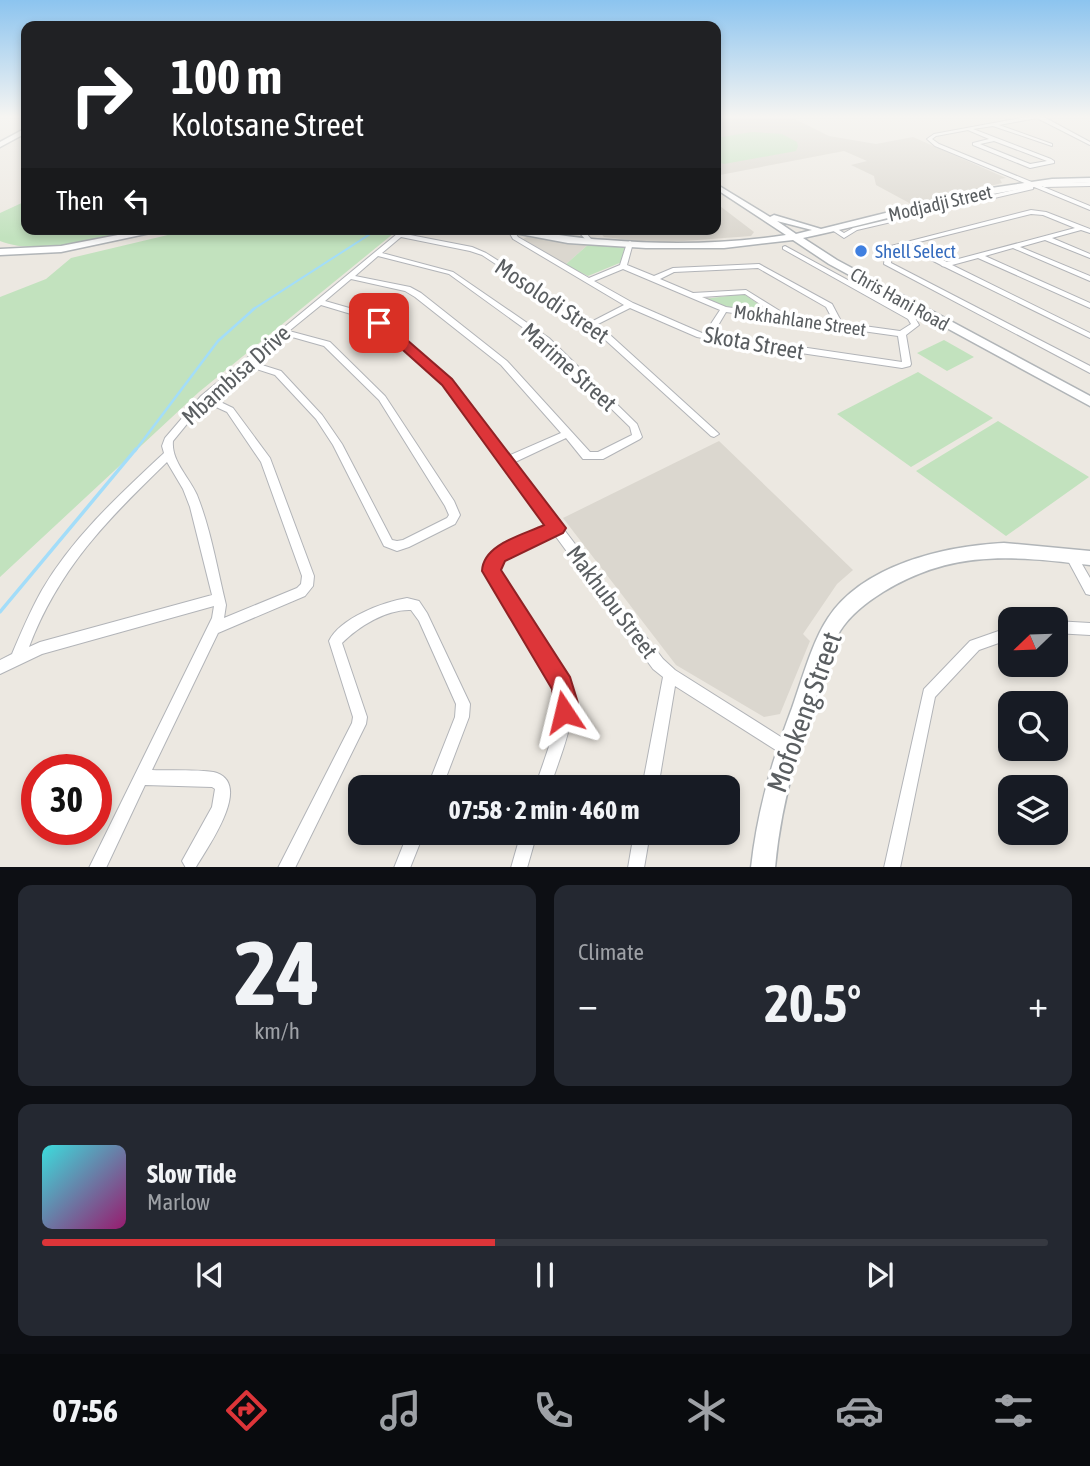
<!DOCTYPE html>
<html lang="en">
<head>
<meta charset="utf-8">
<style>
  body { margin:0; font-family:"Asap Condensed",sans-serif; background:#242831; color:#f1f3f6; height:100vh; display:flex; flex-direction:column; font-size:26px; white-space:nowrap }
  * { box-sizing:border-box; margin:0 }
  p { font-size:23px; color:#9ea1a6 }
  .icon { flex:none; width:38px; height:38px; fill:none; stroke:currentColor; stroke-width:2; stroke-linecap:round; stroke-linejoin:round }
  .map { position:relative; height:867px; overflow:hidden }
  .panel { display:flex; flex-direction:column; gap:18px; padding:18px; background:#0d0f14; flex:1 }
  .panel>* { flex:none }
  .banner { position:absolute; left:21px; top:21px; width:700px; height:214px; border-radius:14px; box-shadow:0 4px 10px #0003; background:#202124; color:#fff; overflow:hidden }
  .needle { width:46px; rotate:247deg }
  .controls { position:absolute; left:998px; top:607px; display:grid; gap:14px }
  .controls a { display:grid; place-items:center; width:70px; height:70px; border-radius:14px; background:#171b24; box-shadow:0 4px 10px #0003; font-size:35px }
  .speed { position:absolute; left:21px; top:754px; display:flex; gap:14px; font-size:35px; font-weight:700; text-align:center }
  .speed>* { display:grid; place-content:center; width:91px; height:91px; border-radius:50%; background:#171b24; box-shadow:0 4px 10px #0003; line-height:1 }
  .speed .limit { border:10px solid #d22; background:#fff; color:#111 }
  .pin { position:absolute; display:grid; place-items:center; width:60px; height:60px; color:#fff; margin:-30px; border-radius:14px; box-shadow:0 4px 10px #0006 }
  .me { position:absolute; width:77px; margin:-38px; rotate:350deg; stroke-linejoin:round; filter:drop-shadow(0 0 5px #0008) }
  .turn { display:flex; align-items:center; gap:24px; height:147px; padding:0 35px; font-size:32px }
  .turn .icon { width:91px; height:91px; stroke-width:2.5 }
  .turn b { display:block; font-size:49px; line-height:60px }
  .then { display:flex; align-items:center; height:66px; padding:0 35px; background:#0003; gap:14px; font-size:26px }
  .big { font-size:52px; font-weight:700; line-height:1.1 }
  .panel .widget { flex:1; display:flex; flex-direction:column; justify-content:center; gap:10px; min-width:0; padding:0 24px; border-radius:14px; background:#242831 }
  .panel .dial { align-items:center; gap:0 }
  .dial b { font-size:91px; line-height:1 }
  .song { display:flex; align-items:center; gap:21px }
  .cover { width:84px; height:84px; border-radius:10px; background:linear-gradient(135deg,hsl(180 70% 55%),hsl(320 70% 35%)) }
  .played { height:7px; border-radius:4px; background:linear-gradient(90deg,#dd3539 45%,#363941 45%) }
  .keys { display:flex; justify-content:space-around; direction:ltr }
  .heat { display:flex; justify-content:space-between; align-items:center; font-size:38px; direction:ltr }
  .panel .tiles { flex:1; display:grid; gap:18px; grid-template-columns:1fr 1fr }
  .widget:last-child { grid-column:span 2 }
  .trip { position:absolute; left:348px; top:775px; width:392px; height:70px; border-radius:14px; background:#171b24; box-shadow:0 4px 10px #0003; font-weight:700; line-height:70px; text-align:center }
  .dock { display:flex; height:112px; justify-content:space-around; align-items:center; background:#090b0e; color:#9ea1a6 }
  .dock .icon { width:49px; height:49px }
  .dock .selected { color:#dd3539 }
  .dock b { font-size:32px; color:#f1f3f6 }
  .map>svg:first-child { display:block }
  .education { fill:#dbd7cf }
  .green { fill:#c2e2be }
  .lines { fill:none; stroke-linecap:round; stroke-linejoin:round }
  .stream-far2 { stroke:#a3ddf9; stroke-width:2 }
  .stream-far1 { stroke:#a3ddf9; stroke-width:2.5 }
  .stream { stroke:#a3ddf9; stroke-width:3.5 }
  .street-casing { stroke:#b2b4b8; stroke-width:2 }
  .secondary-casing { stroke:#b1b5b8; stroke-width:3 }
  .street { fill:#fff; fill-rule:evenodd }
  .secondary { fill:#fff; fill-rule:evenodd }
  .route { fill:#dd3539; stroke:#902225; stroke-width:2 }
  .shop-dot { fill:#3f7fe0; stroke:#fff; stroke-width:2.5 }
  .labels { text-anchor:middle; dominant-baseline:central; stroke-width:7; stroke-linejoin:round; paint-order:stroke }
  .far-street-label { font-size:19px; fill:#5a5e61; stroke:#fff }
  .far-shop-label { font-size:19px; fill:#366cbe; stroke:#fff; text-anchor:start }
  .street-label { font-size:23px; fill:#5a5e61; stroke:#fff }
  .near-street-label { font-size:28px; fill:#5a5e61; stroke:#fff }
</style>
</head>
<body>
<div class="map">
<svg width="1090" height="868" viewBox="0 0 1090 868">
  <rect width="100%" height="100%" fill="#ece8e1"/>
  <path class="education" d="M716,116h73l40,20 47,8 37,-7 93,41 -6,1 2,4 -89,22 -37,-20 -2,-9 -23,-11 16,-4 -23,-10 -124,24 -4,-3z
    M716,203l38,29 -3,4 -94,7 -53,-6 -7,-8h119z
    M527,237l63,6 -25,22 -42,-26z
    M719,441l134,129 -16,14 -34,50 7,7 -30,73 -16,3 -88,-52 -113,-147z"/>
  <path class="green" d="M752,132l30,2 15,8 1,4 -2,5 -72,13 -8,-3v-23z
    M26,201v28h115c-43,8 -100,28 -141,12v-28z
    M193,229h206l-200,163 -199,185v-280l46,-18 25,-21z
    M590,243l35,5 -3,14 -34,14 -23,-11z
    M744,294l27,19 -41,-4 -27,-10z
    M944,340l30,17 -27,14 -30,-18z
    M918,372l75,46 -82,49 -74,-53z
    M998,421l91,56 -83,59 -90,-65z"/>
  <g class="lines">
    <path class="stream-far2" d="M252,310l126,-81"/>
    <path class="stream-far1" d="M135,451l83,-110 37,-33"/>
    <path class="stream" d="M0,612l136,-163"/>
    <defs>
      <path id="street" d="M1031,116h11l48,26v3l-53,-27 -38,7 53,19v2l-59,-20 -20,3 78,30 3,2v2l-24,5 -57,-23v-2l16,-4 -21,-9 -32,6 -4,3 7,5 151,62v4l-155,-64 -8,-7 7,-5zM994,141l53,20 -17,3 -50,-20z
        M1090,182v4l-46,1 -3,-2 3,-2z
        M1031,186l2,1v2l-176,41 -13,8 -15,-10 5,-1 10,6 9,-5z
        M1031,210l15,2 44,17v4l-9,-3 -29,8 38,16v4l-45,-18 -25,7 70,29v5l-77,-33 -28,8 105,47v5l-112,-50 -26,7 138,68v5l-145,-71 -3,-1 -1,-1 -37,-19 -12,5 -1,12 199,103v7l-206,-109 2,-14 5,-4zM1031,214l12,1 32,13 -128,34 -36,-18z
        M403,229h7l-5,5 67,13 14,6 107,68 31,-16 -111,-66 -4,-7 1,-1h4l4,6 71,41 31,-13 7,-22 3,-2 3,2 -6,22 27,11 19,-8 86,-4 73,40 10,19 58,8 11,-7 -3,-5 -125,-70v-2l2,-1 129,70 5,9 -13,10 5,29 -1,2 -8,2 -195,-29 -10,-2 -67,-29 -32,16 119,108 2,2 -5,3 -3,-1 -121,-110 -108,-71 -12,-4 -69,-14 -19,16 71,19 96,66 88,86 5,13 -2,2 -37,20h-20l-17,-21 -53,25 150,196 12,11 117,74 2,5 -2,5 -5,2 -5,-2 -107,-68 -17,102h-16l21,-111 -10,-8 -99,-135c-15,5 -48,15 -54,30 -2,4 -1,8 0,12l67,104c14,35 -7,74 -17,108h-15c10,-33 27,-66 21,-101l-66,-106c-13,-34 35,-46 59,-55l-105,-142 -73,-64 -50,-15 -32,26 41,11 55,54 69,105 6,14 -5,9 -46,23 -12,4 -13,-5 -51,-101 -17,-26 -41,-44 -28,-9 -37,31 23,11 37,50 44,118 -1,10 -8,10 -87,37 -66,137c15,1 53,-1 65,3 35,13 -10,75 -21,94l-10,1 -4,-7 30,-54 3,-18 -3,-2 -67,-2 -39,83h-17l123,-250 2,-12 -172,48 -42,20v-14l12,-6c9,-21 18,-43 30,-64 31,-53 77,-95 122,-137l-2,-7 3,-8 36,-42zM378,256l71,18 94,68 87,85 2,8 -34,17h-8l-83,-91 -86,-68 -11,-6 -55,-11zM758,268l68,39 8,15 -46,-6 -42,-26 -53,3 -33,-14 14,-7zM623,269l97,41 -15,23h-3l-69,-30 -39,-22zM351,279l54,12 10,6 86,68 60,68 -53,23 -58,-76 -73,-64 -52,-15zM745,294l30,20 -49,-7 -24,-10zM726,312l172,24 4,26 -189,-28zM285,335l39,11 55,54 66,106 4,9 -2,3 -44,22 -6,1 -5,-1 -50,-96 -20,-29 -41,-44 -29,-9zM205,402l22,10 34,50 41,114 -1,8 -4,4 -73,30 2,-13c-9,-37 -15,-75 -29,-110 -8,-18 -26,-34 -24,-54zM167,462l16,27 7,18 22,88 -172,47 -11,5c30,-79 79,-128 138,-185z
        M576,229h7l8,10 -1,1h-4z
        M1071,550l4,2 15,26v17l-4,-1 -21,-39 2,-3z
        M407,598l12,3 8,12 43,91 -1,13 -27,71h-15l28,-71 1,-13 -37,-83 -8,-11c-24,-1 -52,16 -69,33l25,74 -1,7 -71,144h-17l74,-145 1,-6 -24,-76c11,-23 54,-39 78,-43z
        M1055,621l35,2v12l-35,-2z
        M1010,627v12l-31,11 -44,47 -35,171h-16l40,-179 46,-48z
        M408,833h16l-14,35h-16z
        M521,833h16l-10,35h-16z
        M634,833h16l-6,35h-16z"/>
      <path id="secondary" d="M26,128v5l-26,14v-5z
        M1090,178v4c-99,4 -191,36 -287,56l34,22 253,136v10l-261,-142 -36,-24 -69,8h-78l-78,-5 -74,-14c37,0 75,9 113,11 60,5 119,4 179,-5l-70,-46v-5l54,33 4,-2 47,14 157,-39 74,-11zM777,221l35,9 -16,4z
        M149,229h20l-108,23 -61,3v-6l61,-3z
        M1004,543l86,8v14c-77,-9 -137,-16 -207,27 -16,10 -33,23 -43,39 -12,21 -19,53 -27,76 -19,52 -33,105 -38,161h-24c6,-56 21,-108 41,-160 10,-28 20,-66 36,-90 35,-53 116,-72 176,-75z"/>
    </defs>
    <use href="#street" class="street-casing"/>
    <use href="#secondary" class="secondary-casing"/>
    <use href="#street" class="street"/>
    <use href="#secondary" class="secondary"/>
  </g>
  <linearGradient id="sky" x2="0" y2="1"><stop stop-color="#8cc4ef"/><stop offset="0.49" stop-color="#f6f5f2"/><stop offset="1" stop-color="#f6f5f2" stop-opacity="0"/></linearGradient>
  <rect width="1090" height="238" fill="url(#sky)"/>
  <path class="route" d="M375,320h9l68,59 114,149 -3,5 -58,28 -4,9 69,107 8,26 -6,17 -8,4 -8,-4 -4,-31 -70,-118c1,-27 41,-36 62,-46l-102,-140 -67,-60z"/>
  <circle class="shop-dot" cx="861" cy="251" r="7"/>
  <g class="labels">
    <g class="far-street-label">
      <text transform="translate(940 203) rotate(-13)">Modjadji Street</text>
      <text transform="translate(900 299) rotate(29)">Chris Hani Road</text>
      <text transform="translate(800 320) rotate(8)">Mokhahlane Street</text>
    </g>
    <g class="far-shop-label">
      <text x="875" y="251">Shell Select</text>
    </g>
    <g class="street-label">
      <text transform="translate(552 301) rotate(34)">Mosolodi Street</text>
      <text transform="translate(754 343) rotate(10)">Skota Street</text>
      <text transform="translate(569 367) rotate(42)">Marime Street</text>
      <text transform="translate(236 375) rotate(-42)">Mbambisa Drive</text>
      <text transform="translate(612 602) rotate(53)">Makhubu Street</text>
    </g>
    <g class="near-street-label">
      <text transform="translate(804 712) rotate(-70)">Mofokeng Street</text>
    </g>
  </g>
</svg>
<div class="controls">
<a><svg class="needle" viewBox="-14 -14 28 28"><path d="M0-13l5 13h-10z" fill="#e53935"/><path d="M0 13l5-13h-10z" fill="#9ea1a6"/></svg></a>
<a><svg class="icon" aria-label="search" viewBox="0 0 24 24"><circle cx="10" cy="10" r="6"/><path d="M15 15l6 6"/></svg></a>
<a><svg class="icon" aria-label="layers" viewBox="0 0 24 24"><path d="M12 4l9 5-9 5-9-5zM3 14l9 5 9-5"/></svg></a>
</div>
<div class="speed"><div class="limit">30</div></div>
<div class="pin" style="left:379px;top:323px;background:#d93025"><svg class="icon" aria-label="arrive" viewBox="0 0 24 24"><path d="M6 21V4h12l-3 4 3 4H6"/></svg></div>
<svg class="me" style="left:564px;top:712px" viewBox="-20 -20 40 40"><path d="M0-17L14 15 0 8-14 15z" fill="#dd3539" stroke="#fff" stroke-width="4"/></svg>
<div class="trip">07:58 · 2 min · 460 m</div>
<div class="banner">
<div class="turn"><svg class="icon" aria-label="right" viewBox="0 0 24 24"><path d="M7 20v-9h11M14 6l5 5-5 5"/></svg><div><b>100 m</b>Kolotsane Street</div></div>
<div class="then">Then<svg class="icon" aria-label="left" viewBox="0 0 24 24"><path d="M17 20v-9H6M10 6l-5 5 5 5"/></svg></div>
</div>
</div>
<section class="panel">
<div class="tiles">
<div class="widget dial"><b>24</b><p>km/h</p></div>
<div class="widget"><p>Climate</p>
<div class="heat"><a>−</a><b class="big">20.5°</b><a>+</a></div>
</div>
<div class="widget">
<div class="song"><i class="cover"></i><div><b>Slow Tide</b><p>Marlow</p></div></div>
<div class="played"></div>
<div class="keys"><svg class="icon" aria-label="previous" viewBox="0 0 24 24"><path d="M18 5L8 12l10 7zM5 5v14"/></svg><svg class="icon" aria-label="pause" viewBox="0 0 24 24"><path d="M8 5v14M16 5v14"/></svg><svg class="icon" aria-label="next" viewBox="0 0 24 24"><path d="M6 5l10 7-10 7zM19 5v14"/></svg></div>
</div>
</div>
</section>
<nav class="dock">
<b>07:56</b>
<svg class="icon selected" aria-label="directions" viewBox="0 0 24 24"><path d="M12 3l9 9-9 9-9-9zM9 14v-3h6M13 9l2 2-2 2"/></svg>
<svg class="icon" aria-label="music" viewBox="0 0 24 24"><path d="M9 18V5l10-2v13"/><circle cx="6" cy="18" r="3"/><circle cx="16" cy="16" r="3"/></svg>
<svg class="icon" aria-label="phone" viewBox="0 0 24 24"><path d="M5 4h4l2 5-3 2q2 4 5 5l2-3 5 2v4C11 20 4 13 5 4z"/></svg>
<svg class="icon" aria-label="climate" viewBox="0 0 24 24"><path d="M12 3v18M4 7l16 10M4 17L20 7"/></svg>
<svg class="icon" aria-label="car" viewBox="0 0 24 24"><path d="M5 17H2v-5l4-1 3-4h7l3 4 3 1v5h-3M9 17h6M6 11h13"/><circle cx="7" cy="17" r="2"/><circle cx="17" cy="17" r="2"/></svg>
<svg class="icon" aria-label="filters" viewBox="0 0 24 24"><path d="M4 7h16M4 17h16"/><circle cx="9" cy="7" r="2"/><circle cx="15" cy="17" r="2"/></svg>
</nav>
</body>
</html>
